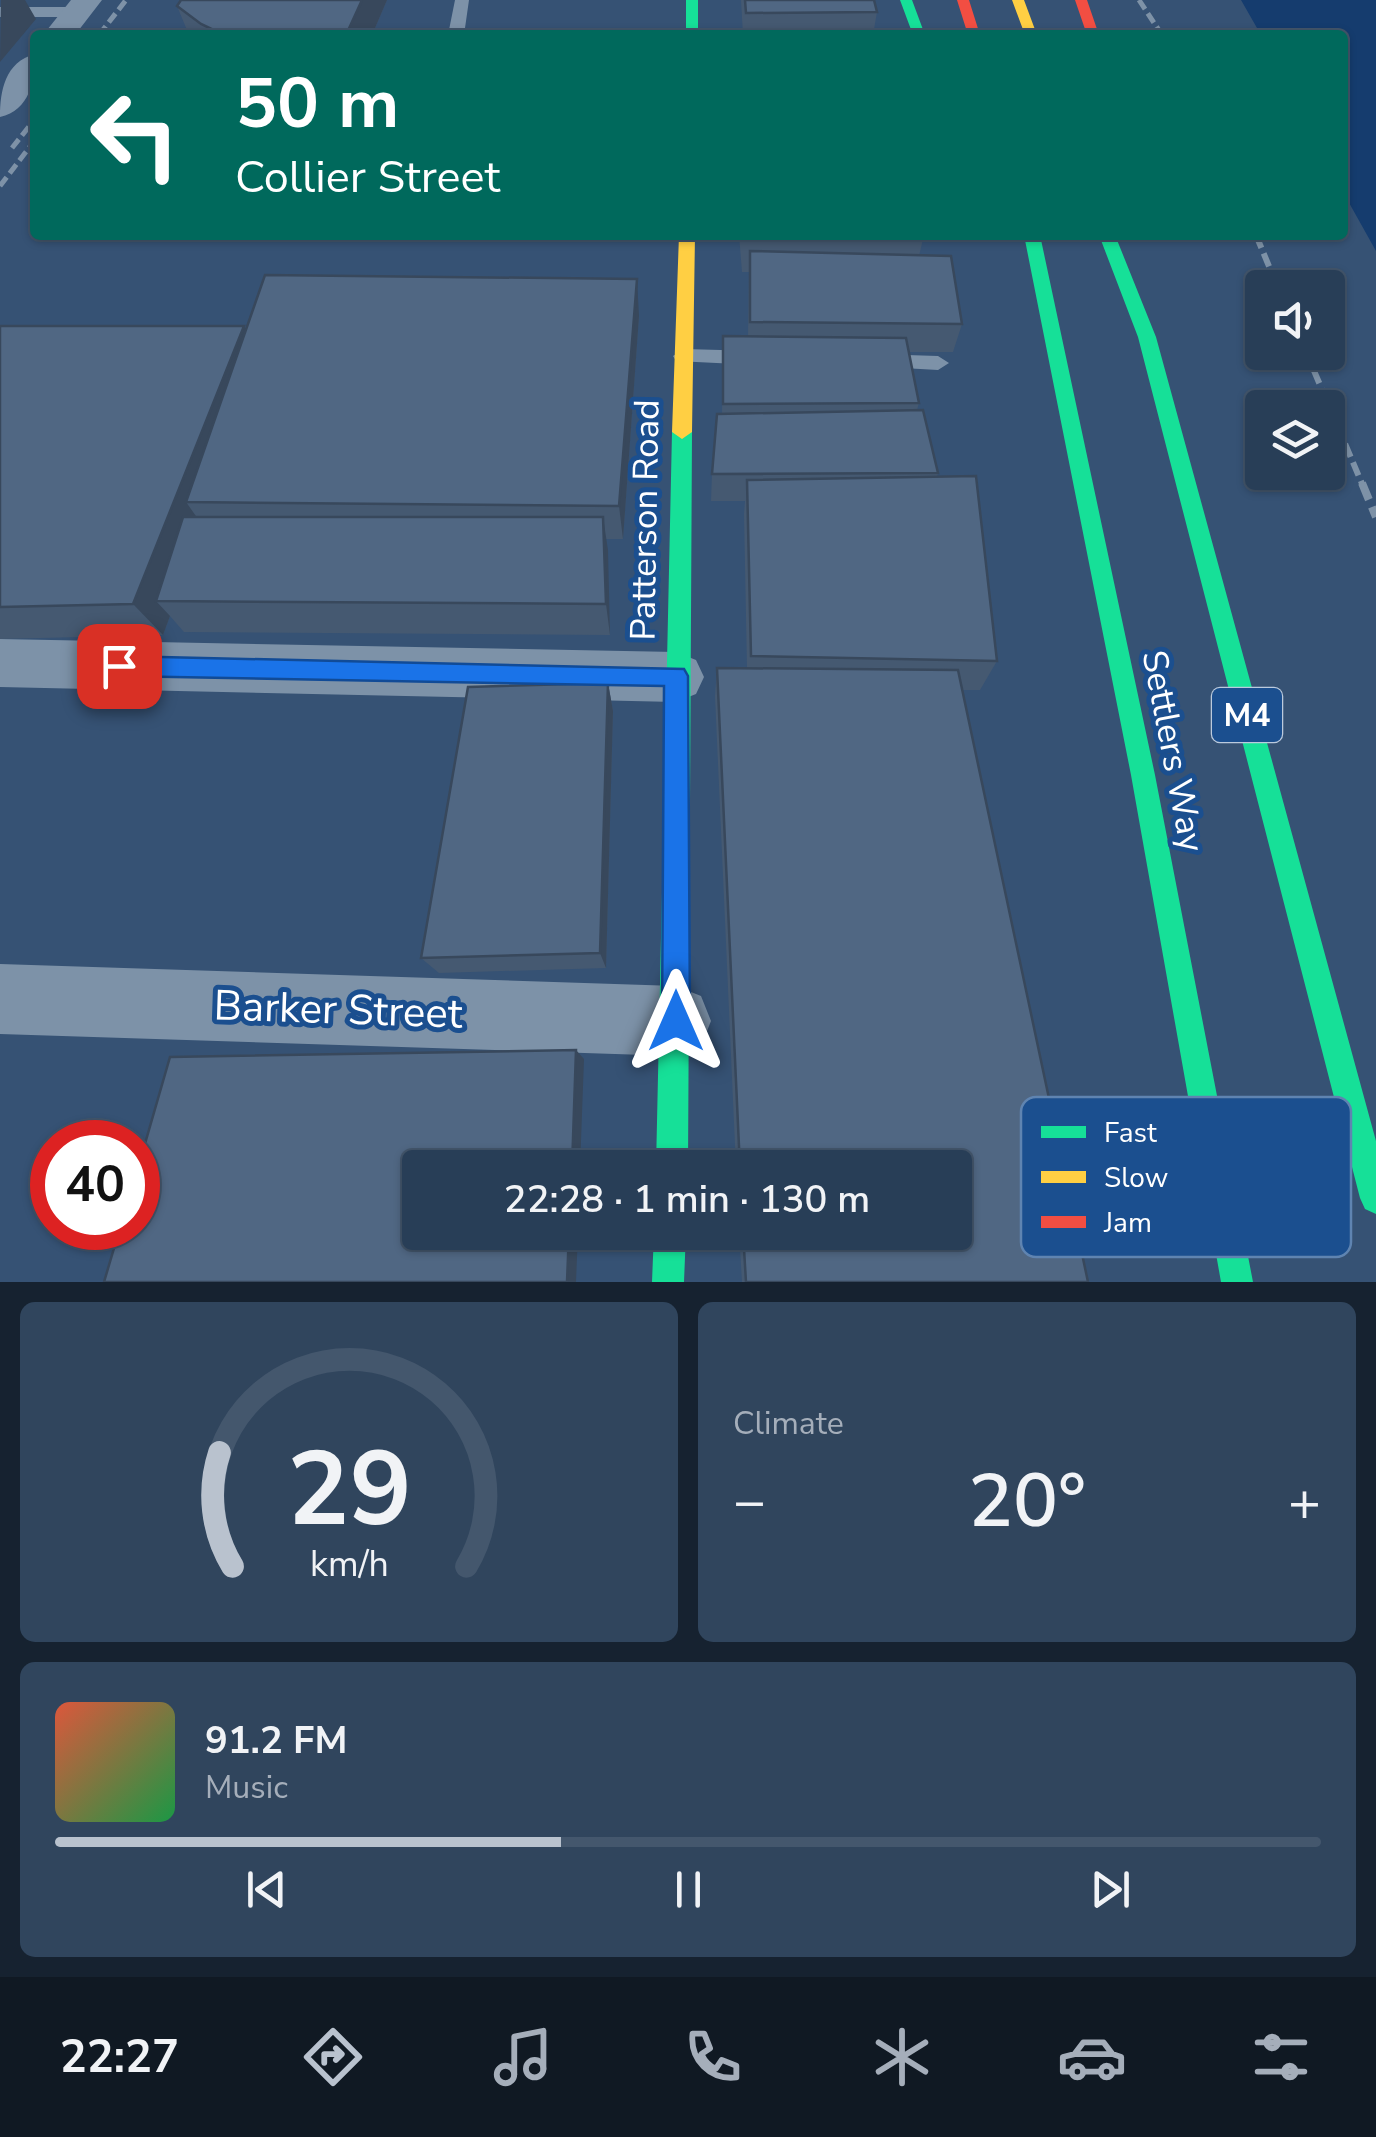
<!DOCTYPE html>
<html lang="en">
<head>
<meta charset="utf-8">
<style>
  body { margin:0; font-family:"Nunito Sans",sans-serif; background:#30455d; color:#f1f3f6; height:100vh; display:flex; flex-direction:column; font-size:38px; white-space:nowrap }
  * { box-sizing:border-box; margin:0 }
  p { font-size:32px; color:#a5aeba }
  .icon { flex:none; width:55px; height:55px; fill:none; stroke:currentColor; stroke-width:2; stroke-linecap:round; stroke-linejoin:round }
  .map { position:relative; height:1282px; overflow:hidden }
  .drawer { display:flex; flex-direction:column; gap:20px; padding:20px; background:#162230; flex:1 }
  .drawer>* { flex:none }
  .guide { position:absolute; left:30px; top:30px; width:1318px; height:210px; border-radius:10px; box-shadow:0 2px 8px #0004,0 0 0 2px #44576d; background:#00695c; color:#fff; overflow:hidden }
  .controls { position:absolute; left:1245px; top:270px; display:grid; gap:20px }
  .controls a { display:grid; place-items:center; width:100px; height:100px; border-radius:10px; background:#283e57; box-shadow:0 2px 8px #0004,0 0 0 2px #44576d; font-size:50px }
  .speed { position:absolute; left:30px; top:1120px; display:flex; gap:20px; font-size:50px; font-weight:700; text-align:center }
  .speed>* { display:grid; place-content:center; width:130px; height:130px; border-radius:50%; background:#283e57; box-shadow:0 2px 8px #0004,0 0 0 2px #44576d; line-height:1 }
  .speed .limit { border:15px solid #d22; background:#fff; color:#111 }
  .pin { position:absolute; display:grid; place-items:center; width:85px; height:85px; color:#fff; margin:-42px; border-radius:20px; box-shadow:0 5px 15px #0006 }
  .me { position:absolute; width:110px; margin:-55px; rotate:0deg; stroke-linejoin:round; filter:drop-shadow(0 0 8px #0008) }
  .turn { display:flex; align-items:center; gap:35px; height:210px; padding:0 40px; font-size:45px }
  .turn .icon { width:130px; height:130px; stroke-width:2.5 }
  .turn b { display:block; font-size:70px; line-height:85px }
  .big { font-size:75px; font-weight:600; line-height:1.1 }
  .drawer .card { flex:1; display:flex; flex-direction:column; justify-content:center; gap:15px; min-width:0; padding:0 35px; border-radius:15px; background:#30455d }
  .drawer .dial { align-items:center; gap:0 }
  .dial svg { height:260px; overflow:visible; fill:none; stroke:#44576d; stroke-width:7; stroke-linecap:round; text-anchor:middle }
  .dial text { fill:#f1f3f6; stroke:none }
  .song { display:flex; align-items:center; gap:30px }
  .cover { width:120px; height:120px; border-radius:15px; background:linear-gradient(135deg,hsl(10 70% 55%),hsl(140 70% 35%)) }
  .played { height:10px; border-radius:5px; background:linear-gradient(90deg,#b9c2ce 40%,#44576d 40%) }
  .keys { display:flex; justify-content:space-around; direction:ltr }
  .heat { display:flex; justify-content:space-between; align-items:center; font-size:55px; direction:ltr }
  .drawer .tiles { flex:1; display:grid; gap:20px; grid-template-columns:1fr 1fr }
  .card:last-child { grid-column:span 2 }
  .trip { position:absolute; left:402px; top:1150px; width:570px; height:100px; border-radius:10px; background:#283e57; box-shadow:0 2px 8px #0004,0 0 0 2px #44576d; font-weight:600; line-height:100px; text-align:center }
  .menu { display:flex; height:160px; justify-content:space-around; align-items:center; background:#101923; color:#a5aeba }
  .menu .icon { width:70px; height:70px }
  .menu .on { color:#b9c2ce }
  .menu b { font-size:45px; color:#f1f3f6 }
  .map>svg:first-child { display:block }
  .water { fill:#153c6e }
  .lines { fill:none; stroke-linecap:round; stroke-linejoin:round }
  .lane { fill:#7d92a8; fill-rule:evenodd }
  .street { fill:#7d92a8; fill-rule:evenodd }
  .fast { fill:#16e098; fill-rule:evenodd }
  .slow { fill:#ffcf43; fill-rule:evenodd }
  .jam { fill:#f24e42; fill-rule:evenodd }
  .rail-far2 { stroke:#7e92a7; stroke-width:5; stroke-dasharray:11 5; stroke-linecap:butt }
  .rail-far1 { stroke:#7e92a7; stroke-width:6; stroke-dasharray:14 6; stroke-linecap:butt }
  .rail { stroke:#7e92a7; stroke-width:8; stroke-dasharray:18 8; stroke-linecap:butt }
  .wall { fill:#455971 }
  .shaded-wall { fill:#38485c }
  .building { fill:#506783; stroke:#38485c; stroke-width:2.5 }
  .route { fill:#1a73e8; stroke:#114b97; stroke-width:2.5 }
  .labels { text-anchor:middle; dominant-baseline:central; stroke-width:10; stroke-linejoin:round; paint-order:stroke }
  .shield { fill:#1b4f8f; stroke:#bbcadd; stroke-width:2.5 }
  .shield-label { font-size:32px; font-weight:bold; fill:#fff }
  .street-label { font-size:35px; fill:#fff; stroke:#1b4f8f }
  .near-street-label { font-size:42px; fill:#fff; stroke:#1b4f8f }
  .key { fill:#1b4f8f; stroke:#5f84b1; stroke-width:2.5 }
  .key-label { font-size:28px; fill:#fff }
</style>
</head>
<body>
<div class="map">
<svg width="1376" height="1282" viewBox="0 0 1376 1282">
  <rect width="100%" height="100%" fill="#365274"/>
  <path class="water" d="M1241,0h135v251l-33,-59 -1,-157h-81z"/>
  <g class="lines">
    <path class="lane" d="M455,0h14l-5,35h-16z
      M0,7h77l8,5 -8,5h-77z
      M684,349l73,2 11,7 -11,7 -81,-4 -3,-5z
      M875,354l63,2 11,7 -11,7 -71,-4 -3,-5 3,-5z"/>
    <path class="street" d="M71,0h31l-27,35h-32z
      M35,54c0,27 -5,56 -35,63 0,-26 5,-55 35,-63z
      M0,639l676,13 20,8 8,17 -8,17 -20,8 -676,-15z
      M0,964l676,22 25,10 10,25 -10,25 -25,10 -676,-22z"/>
    <path class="fast" d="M686,0h12v35h-12z
      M900,0h12l13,35h-12z
      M1024,235h16l115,540 98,507h-32l-90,-507z
      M1099,235h16l41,102 220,804v73l-11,-5 -5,-11 -222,-861z
      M682,425l10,7 -4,736h-32l16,-736z
      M654,1232h32l-2,50h-32z"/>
    <path class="slow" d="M1012,0h12l13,35h-12z
      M679,235h16l-3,197 -10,7 -10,-7z"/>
    <path class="jam" d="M957,0h12l11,35h-12z
      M1075,0h12l12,35h-12z"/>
    <path class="rail-far2" d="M1139,0l23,35
      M99,35l27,-35
      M12,148l23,-29
      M0,186l35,-46"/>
    <path class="rail-far1" d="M1256,235l22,53
      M1306,352l57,134"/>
    <path class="rail" d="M1362,483l14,34"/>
  </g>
  <path class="wall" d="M387,0l-15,35h-183l-12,-29z
    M741,0h133l3,12 -4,23h-130z
    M739,235h185l-5,21 43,68 -9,28h-44l10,51 -2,7 21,63 -1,4 60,184 -17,29h-18l126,592h-346l-3,-50h216v-64h-219l-21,-472 2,-28h30l-3,-154 1,-13h-34l1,-27 10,-60 1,-78h25l1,-64h-7z
    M639,316l-16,223h-17l4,96 -426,-3 -14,-16 -7,19 -163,4v-313h244l2,4z
    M608,683l5,28 -7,257 -167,5 -18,-15z"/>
  <path class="shaded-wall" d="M1,0h24l11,19 -36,43z
    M362,0h25l-15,35h-26z
    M637,279l2,37 -16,223 -4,-33z
    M244,326l19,37 -77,139 17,24 -47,75 14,15 -7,19 -30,-31z
    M603,517l5,33 2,85 -4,-31z
    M608,683l5,28 -7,257 -6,-15z
    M576,1050l8,9 -4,109h-8z
    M569,1232h9l-2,50h-9z"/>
  <path class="building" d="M181,0h181l-16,35h-122l-23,-11 -24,-18z
    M745,0h129l3,12 -131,1z
    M806,235h118v1z
    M750,251l201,5 11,68 -212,-2z
    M265,275l372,4 -18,227 -433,-4z
    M0,326h244l-111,278 -133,3z
    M723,336l183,2 13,65 -196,1z
    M923,410l15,63 -226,1 5,-60z
    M976,476l21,185 -246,-5 -4,-176z
    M183,517h420l3,87 -450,-3z
    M717,668l241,2 130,612h-342l-3,-50h212v-64h-215z
    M608,683l-8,270 -179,5 47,-271z
    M576,1050l-4,118h-152v64h149l-2,50h-463l16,-54h18v-60l32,-111z"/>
  <path class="route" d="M119,656l565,13 4,7 2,345 -4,10 -10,4 -10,-4 -4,-10 2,-335 -545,-10 -8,-3 -3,-7 3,-7z"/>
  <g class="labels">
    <rect class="shield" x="1212" y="688" width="70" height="54" rx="8"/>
    <g class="shield-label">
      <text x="1247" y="715">M4</text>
    </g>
    <g class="street-label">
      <text transform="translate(645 520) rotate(-89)">Patterson Road</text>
      <text transform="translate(1173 751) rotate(79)">Settlers Way</text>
    </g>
    <g class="near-street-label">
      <text transform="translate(338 1010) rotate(2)">Barker Street</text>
    </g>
  </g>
  <rect x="1021" y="1097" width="330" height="160" rx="15" class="key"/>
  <rect x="1041" y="1126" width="45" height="12" fill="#16e098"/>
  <rect x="1041" y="1171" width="45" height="12" fill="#ffcf43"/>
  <rect x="1041" y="1216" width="45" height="12" fill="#f24e42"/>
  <g class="key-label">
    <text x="1104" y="1142">Fast</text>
    <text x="1104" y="1187">Slow</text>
    <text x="1104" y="1232">Jam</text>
  </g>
</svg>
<div class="controls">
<a><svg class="icon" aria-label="sound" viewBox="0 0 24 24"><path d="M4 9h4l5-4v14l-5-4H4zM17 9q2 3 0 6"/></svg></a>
<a><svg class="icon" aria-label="layers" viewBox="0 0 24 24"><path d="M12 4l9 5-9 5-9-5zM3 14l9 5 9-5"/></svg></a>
</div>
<div class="speed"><div class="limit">40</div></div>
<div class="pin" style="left:119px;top:666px;background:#d93025"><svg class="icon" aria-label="arrive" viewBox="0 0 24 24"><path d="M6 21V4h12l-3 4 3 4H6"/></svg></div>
<svg class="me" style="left:676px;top:1021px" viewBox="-20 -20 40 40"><path d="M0-17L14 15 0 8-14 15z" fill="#1a73e8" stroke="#fff" stroke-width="4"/></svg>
<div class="trip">22:28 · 1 min · 130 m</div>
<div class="guide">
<div class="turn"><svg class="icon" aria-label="left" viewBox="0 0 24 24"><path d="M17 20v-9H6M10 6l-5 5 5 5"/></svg><div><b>50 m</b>Collier Street</div></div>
</div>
</div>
<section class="drawer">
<div class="tiles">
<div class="card dial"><svg viewBox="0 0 100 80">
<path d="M14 69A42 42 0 1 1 86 69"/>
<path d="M14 69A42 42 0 0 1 10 34" stroke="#b9c2ce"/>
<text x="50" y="56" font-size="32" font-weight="700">29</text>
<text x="50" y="72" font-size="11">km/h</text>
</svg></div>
<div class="card"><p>Climate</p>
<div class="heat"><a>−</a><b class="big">20°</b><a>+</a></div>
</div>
<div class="card">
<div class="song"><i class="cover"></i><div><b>91.2 FM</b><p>Music</p></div></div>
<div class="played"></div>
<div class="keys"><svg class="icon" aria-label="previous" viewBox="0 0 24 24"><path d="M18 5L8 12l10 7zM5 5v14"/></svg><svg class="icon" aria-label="pause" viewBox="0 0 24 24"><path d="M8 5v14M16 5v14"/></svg><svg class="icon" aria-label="next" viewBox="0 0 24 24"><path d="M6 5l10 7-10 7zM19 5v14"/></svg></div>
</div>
</div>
</section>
<nav class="menu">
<b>22:27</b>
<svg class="icon on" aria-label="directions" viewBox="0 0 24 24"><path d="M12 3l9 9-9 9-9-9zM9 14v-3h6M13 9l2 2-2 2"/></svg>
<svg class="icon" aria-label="music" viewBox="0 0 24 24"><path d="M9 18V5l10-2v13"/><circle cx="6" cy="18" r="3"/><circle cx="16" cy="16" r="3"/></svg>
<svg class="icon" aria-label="phone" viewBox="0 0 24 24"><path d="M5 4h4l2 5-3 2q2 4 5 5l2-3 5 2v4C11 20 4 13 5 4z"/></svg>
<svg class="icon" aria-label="climate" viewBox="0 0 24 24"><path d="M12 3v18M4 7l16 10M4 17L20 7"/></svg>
<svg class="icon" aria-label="car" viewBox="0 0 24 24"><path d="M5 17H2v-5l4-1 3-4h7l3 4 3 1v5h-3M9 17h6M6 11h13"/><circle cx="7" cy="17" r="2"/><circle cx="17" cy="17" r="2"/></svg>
<svg class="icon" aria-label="filters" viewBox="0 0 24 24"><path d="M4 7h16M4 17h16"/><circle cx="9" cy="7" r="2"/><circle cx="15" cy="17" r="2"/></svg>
</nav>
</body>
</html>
